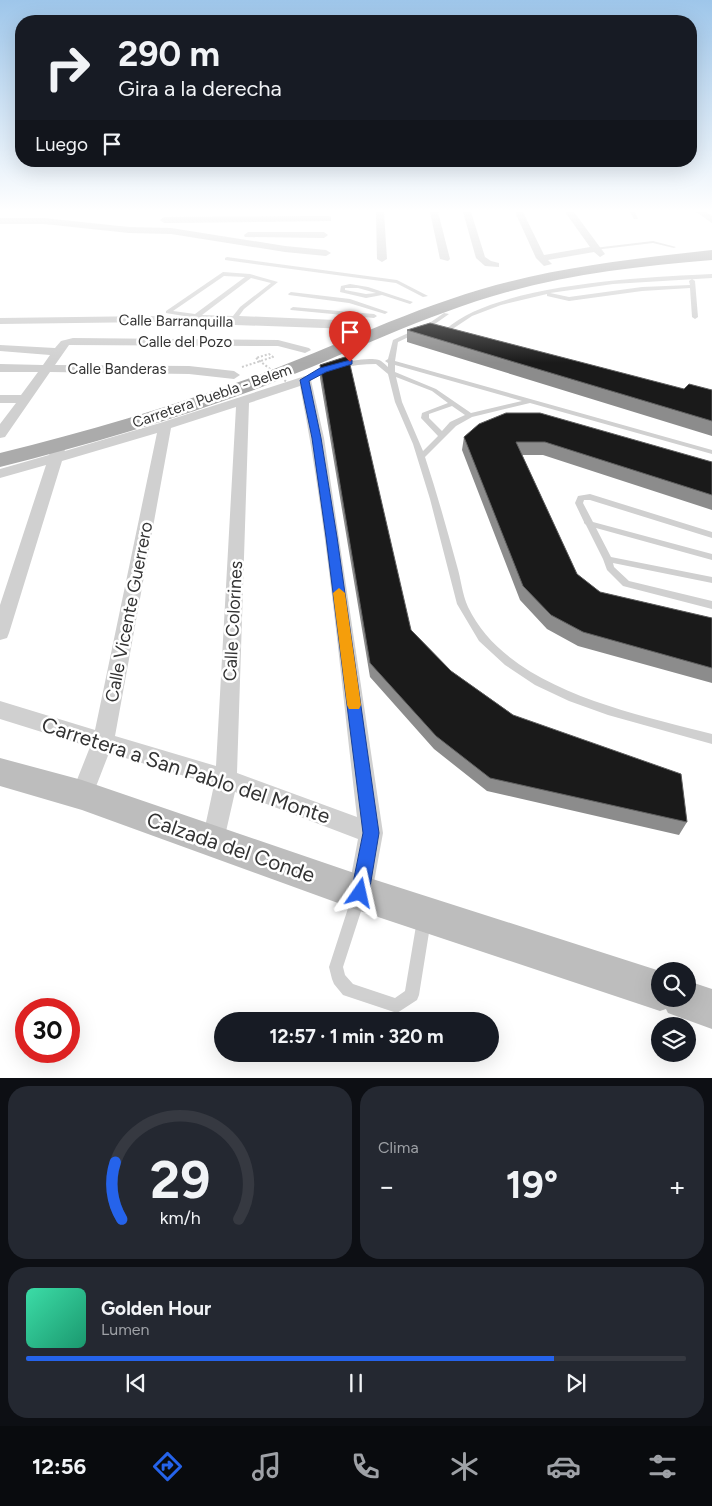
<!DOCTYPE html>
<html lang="es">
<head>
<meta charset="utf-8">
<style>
  body { margin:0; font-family:Figtree,sans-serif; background:#242831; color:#f1f3f6; height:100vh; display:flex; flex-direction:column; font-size:19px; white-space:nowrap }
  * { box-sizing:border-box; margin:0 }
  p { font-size:16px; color:#9ea1a6 }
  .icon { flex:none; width:28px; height:28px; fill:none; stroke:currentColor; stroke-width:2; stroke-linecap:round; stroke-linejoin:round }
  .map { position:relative; height:1078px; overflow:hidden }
  .panel { display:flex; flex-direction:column; gap:8px; padding:8px; background:#0d0f14; flex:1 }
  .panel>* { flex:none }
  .guide { position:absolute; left:15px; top:15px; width:682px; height:152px; border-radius:20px; box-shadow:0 5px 20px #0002; background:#171b24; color:#f1f3f6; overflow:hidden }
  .fabs { position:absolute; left:651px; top:962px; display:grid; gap:10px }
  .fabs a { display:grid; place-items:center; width:45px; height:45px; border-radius:50%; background:#171b24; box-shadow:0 5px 20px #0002; font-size:25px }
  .speed { position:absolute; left:15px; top:998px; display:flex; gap:10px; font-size:25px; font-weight:700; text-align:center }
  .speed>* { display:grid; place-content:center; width:65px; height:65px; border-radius:50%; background:#171b24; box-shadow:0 5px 20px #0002; line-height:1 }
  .speed .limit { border:8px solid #d22; background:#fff; color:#111 }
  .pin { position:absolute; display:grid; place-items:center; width:42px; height:42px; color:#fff; margin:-51px -21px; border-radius:50% 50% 50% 0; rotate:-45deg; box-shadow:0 0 5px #0007 }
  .pin .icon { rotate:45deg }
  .me { position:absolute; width:55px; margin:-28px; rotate:11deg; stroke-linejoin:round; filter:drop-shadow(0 0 4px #0008) }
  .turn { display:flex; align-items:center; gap:18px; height:105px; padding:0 20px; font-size:22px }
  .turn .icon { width:65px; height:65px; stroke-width:2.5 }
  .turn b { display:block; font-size:35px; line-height:42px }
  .then { display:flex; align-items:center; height:48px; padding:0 20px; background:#0003; gap:10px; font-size:19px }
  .big { font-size:38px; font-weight:700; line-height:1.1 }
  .panel .widget { flex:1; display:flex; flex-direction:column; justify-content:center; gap:8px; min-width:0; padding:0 18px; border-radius:20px; background:#242831 }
  .panel .dial { align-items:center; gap:0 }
  .dial svg { height:130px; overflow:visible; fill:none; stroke:#363941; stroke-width:7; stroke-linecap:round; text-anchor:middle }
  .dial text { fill:#f1f3f6; stroke:none }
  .song { display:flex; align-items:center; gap:15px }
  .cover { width:60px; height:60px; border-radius:8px; background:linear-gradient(135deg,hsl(160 70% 55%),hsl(160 70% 35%)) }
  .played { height:5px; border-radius:2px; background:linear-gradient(90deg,#2563eb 80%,#363941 80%) }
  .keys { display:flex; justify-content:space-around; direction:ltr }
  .heat { display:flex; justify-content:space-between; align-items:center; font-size:28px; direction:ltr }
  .panel .tiles { flex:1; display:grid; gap:8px; grid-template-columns:1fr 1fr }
  .widget:last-child { grid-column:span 2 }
  .trip { position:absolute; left:214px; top:1012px; width:285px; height:50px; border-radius:25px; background:#171b24; box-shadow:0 5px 20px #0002; font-weight:700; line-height:50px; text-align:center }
  .tabs { display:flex; height:80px; justify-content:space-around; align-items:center; background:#090b0e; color:#9ea1a6 }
  .tabs .icon { width:35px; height:35px }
  .tabs .selected { color:#2563eb }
  .tabs b { font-size:22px; color:#f1f3f6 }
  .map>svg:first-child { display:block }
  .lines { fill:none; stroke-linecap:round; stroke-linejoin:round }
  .path { stroke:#cdcdcd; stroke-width:2; stroke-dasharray:2 2; stroke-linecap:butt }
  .lane { fill:#d0d0d0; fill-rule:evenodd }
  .street { fill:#d0d0d0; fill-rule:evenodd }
  .secondary { fill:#bdbdbd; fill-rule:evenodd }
  .primary { fill:#ababab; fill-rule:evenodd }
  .path-bridge { stroke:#cdcdcd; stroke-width:2; stroke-dasharray:2 2; stroke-linecap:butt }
  .wall { fill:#8c8c8c }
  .building { fill:#1a1a1a; stroke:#5f5f5f }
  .route { fill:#2563eb; stroke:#184099 }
  .slow { fill:#f59e0b }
  .labels { text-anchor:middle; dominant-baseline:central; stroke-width:5; stroke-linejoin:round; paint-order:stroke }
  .far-street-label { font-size:15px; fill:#333; stroke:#fff }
  .street-label { font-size:18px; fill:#333; stroke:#fff }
  .near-street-label { font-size:21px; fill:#333; stroke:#fff }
</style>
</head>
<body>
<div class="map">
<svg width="712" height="1079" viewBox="0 0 712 1079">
  <rect width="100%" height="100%" fill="#fff"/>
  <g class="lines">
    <path class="path" d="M242,367l31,-10 -4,-3 -13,4"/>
    <path class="lane" d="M630,212h5l3,7h-4z
      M653,241l23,6 -2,1 -21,-5 -59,7 -2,-1 2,-1z
      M227,257l170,23 31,16 -5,1 -27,-14 -171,-23v-2z
      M223,272l27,2 28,8 -34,27 -5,7 121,5 3,2 -3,2 -164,-7 -30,-5v-2zM224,276l21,1 -50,37 -22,-3zM251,278l20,5 -31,24 -7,9 -31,-1z
      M712,274v4l-99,6 -63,9 19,4 73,-10 48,-2 -1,-4 3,-2 3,2 3,36 -3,2 -3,-2 -2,-29 -48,3 -73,10 -22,-5v-2l-46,11 -29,11 -21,14 -5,-1c50,-45 199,-52 266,-55z
      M350,284l18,3 45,15 -3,2 -28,-9 -16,3 -26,-6 1,-6zM345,288h13l18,5 -10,1 -21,-4z
      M291,292l59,7 38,13 -3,2 -36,-11 -60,-8 -1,-1z
      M293,307l81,7 3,2 -3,2 -83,-8 -1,-1z
      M444,313l5,1 -17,12 -34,16 -3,19 317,89v4l-182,-51 -58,14 -16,9 -31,31c12,36 22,73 32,109 4,13 5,28 11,41 39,82 164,106 244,127v10l-104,-29 -39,-14 -34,-16 -30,-20 -26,-24 -22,-37 -27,-105 -17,-55 -18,-42 -7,-28 -12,-10c-25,0 -46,6 -69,17l-2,1 -3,-2c13,-11 59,-25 77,-20 3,1 7,5 9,7v-4l-3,-2 3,-2 5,-19 35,-16zM395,365l127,36 -51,12 -35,-24 -41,-17zM396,377l36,14 16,12 -26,10 -1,5 17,18 -15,15 -21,-49zM452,406l13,9 -15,7 -8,9 -13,-13v-4z
      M590,494l122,38v6l-122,-38h-6l-1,3 10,19 119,32v6l-116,-32 15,29 101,20v6l-99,-20 1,4 15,14 83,20v8l-89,-23 -16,-16 -4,-11 -17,-34 -2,-2v-1l-9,-19 3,-7z
      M358,892l5,2 2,5 -22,68 2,8 8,9 42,14 10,-7 12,-71 2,-5 5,-2 5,2 2,5 -12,75 -2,5 -20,13 -54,-18 -9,-11 -2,-5 -3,-12 22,-68 2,-5z"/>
    <path class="street" d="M376,212h8l3,47 -5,3 -5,-3z
      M430,212h8l12,47 -2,2 -8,-2z
      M463,212h8l14,45 6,4 8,2v4l-14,-1 -9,-8z
      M515,212h8l21,43 46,-8 -25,-35h9l31,42 -5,3 -6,-5 -46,8 4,4 -8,2 -8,-8z
      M696,212h10l6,4v7z
      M328,216l3,1v4l-167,2 -4,-3 4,-3z
      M0,218h44l85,9 42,1 114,18 41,4 5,3 -5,3 -41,-4 -114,-18 -42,-1 -85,-9h-44z
      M248,232h76l4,3 -4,3 -79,-1 -1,-2z
      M151,316l200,7 6,3 -6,3 -200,-7 -151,2v-6z
      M73,338l205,2 31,8 2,2 -6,3 -27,-7 -209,-1 -14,20 134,1 45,5 6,4 -6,4 -45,-5 -139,-2 -45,65 -5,1v-14l16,-21h-16v-8h21l17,-23h-38v-8l43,1 7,-10 -50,-4v-6l55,3 6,-7z
      M305,376l6,4 13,58 59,395 -11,60 -3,9 -9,3 -9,-3 -3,-9 10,-54 -123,-47 -13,57 -8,3 -8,-3 -4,-8 12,-56 -105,-32 -19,49 -8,3 -8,-3 -3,-7 19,-48 -90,-28v-18l95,29 62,-297 -95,28 -53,172 -2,5 -7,2v-35l46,-140 -46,13v-9l49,-14 4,-8h10l2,4 95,-28zM300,386c28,142 40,287 57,431l-120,-44 12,-370zM236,407l-20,359 -101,-30 56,-308z"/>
    <path class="secondary" d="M0,758l82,22 278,95 300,96v28h28v-18l24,8v40l-44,-16 -2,-4 -6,2 -300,-100 -278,-101 -82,-24z"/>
    <path class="primary" d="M712,250v10c-69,6 -138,13 -205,32 -83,23 -160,62 -240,93 -87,33 -177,59 -267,82v-14c85,-21 170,-46 253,-76 81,-30 159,-69 243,-92 71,-19 143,-27 216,-35z"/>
    <path class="path-bridge" d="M256,358l32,25"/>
  </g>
  <path class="wall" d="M407,330l277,59 28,1v46l-305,-94z
    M320,365l91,265 40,41 62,44 174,107 -8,13 -192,-44 -53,-42 -64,-72 -50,-299z
    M479,424l233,38v48l-169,-55h-21l55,119 23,18 112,26v65l-134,-37 -31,-17 -27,-29 -58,-150 2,-13z"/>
  <path class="building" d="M430,323l254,66 5,-5 23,6v31l-305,-91z
    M348,356l63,274 40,41 62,44 168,59 6,48 -197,-44 -54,-42 -66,-73 -50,-298z
    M506,413h34l172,49v33l-167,-53h-29l61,132 23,18 112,26v50l-129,-36 -32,-17 -28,-29 -59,-149 15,-13z"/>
  <linearGradient id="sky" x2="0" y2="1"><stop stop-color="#9ec6ea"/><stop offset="0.58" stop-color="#fff"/><stop offset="1" stop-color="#fff" stop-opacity="0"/></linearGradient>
  <rect width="712" height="363" fill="url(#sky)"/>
  <path class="route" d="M350,360h2v4l-26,8 -17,9 12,57 16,99 42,296 -10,60 -3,6 -6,3 -6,-3 -3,-6 12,-60 -37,-296 -14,-99 -12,-58 20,-12z"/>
  <path class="slow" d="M339,588l6,5 16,112 -2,4h-10l-2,-4 -14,-112z"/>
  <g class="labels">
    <g class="far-street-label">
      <text transform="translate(176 321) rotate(1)">Calle Barranquilla</text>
      <text x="185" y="342">Calle del Pozo</text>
      <text x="117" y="369">Calle Banderas</text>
      <text transform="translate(212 396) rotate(-19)">Carretera Puebla - Belem</text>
    </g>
    <g class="street-label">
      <text transform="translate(129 612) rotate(-79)">Calle Vicente Guerrero</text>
      <text transform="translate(233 621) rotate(-87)">Calle Colorines</text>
    </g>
    <g class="near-street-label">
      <text transform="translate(186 770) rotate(18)">Carretera a San Pablo del Monte</text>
      <text transform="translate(231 847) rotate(19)">Calzada del Conde</text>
    </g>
  </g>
</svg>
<div class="fabs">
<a><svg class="icon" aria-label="search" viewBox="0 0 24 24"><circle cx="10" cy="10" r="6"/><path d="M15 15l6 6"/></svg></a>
<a><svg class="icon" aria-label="layers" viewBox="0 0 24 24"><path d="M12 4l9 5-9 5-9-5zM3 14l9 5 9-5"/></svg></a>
</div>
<div class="speed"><div class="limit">30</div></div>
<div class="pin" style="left:350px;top:362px;background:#d93025"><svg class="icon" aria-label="arrive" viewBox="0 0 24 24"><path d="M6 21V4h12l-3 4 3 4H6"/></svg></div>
<svg class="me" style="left:360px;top:893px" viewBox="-20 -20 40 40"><path d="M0-17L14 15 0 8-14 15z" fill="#2563eb" stroke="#fff" stroke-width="4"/></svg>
<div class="trip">12:57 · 1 min · 320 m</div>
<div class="guide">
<div class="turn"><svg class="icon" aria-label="right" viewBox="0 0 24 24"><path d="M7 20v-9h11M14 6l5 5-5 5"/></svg><div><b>290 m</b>Gira a la derecha</div></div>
<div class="then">Luego<svg class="icon" aria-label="arrive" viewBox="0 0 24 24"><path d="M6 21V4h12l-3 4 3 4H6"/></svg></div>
</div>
</div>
<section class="panel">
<div class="tiles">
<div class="widget dial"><svg viewBox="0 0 100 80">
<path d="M14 69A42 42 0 1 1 86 69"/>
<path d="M14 69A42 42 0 0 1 10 34" stroke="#2563eb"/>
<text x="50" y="56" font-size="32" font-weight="700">29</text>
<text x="50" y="72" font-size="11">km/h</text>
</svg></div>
<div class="widget"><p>Clima</p>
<div class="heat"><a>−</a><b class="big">19°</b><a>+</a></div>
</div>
<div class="widget">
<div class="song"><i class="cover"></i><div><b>Golden Hour</b><p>Lumen</p></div></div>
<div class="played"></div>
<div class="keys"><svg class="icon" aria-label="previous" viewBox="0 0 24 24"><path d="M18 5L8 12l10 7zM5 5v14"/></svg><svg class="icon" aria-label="pause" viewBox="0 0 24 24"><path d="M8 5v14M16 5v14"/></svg><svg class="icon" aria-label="next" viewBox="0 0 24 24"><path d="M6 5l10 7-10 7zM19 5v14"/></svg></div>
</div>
</div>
</section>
<nav class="tabs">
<b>12:56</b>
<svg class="icon selected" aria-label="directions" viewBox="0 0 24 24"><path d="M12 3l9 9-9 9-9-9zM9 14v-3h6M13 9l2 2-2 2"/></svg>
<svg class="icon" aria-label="music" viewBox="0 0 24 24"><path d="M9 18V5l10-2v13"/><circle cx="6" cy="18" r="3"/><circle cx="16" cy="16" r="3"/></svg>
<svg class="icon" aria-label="phone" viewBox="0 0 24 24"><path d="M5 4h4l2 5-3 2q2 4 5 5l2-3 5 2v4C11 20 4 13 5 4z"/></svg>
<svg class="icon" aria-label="climate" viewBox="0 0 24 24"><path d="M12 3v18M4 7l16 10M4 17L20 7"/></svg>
<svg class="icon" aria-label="car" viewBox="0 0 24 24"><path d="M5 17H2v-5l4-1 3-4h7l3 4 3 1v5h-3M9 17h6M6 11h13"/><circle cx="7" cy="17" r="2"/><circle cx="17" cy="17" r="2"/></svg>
<svg class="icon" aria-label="filters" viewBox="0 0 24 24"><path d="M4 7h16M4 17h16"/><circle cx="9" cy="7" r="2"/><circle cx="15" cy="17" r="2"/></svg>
</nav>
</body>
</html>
